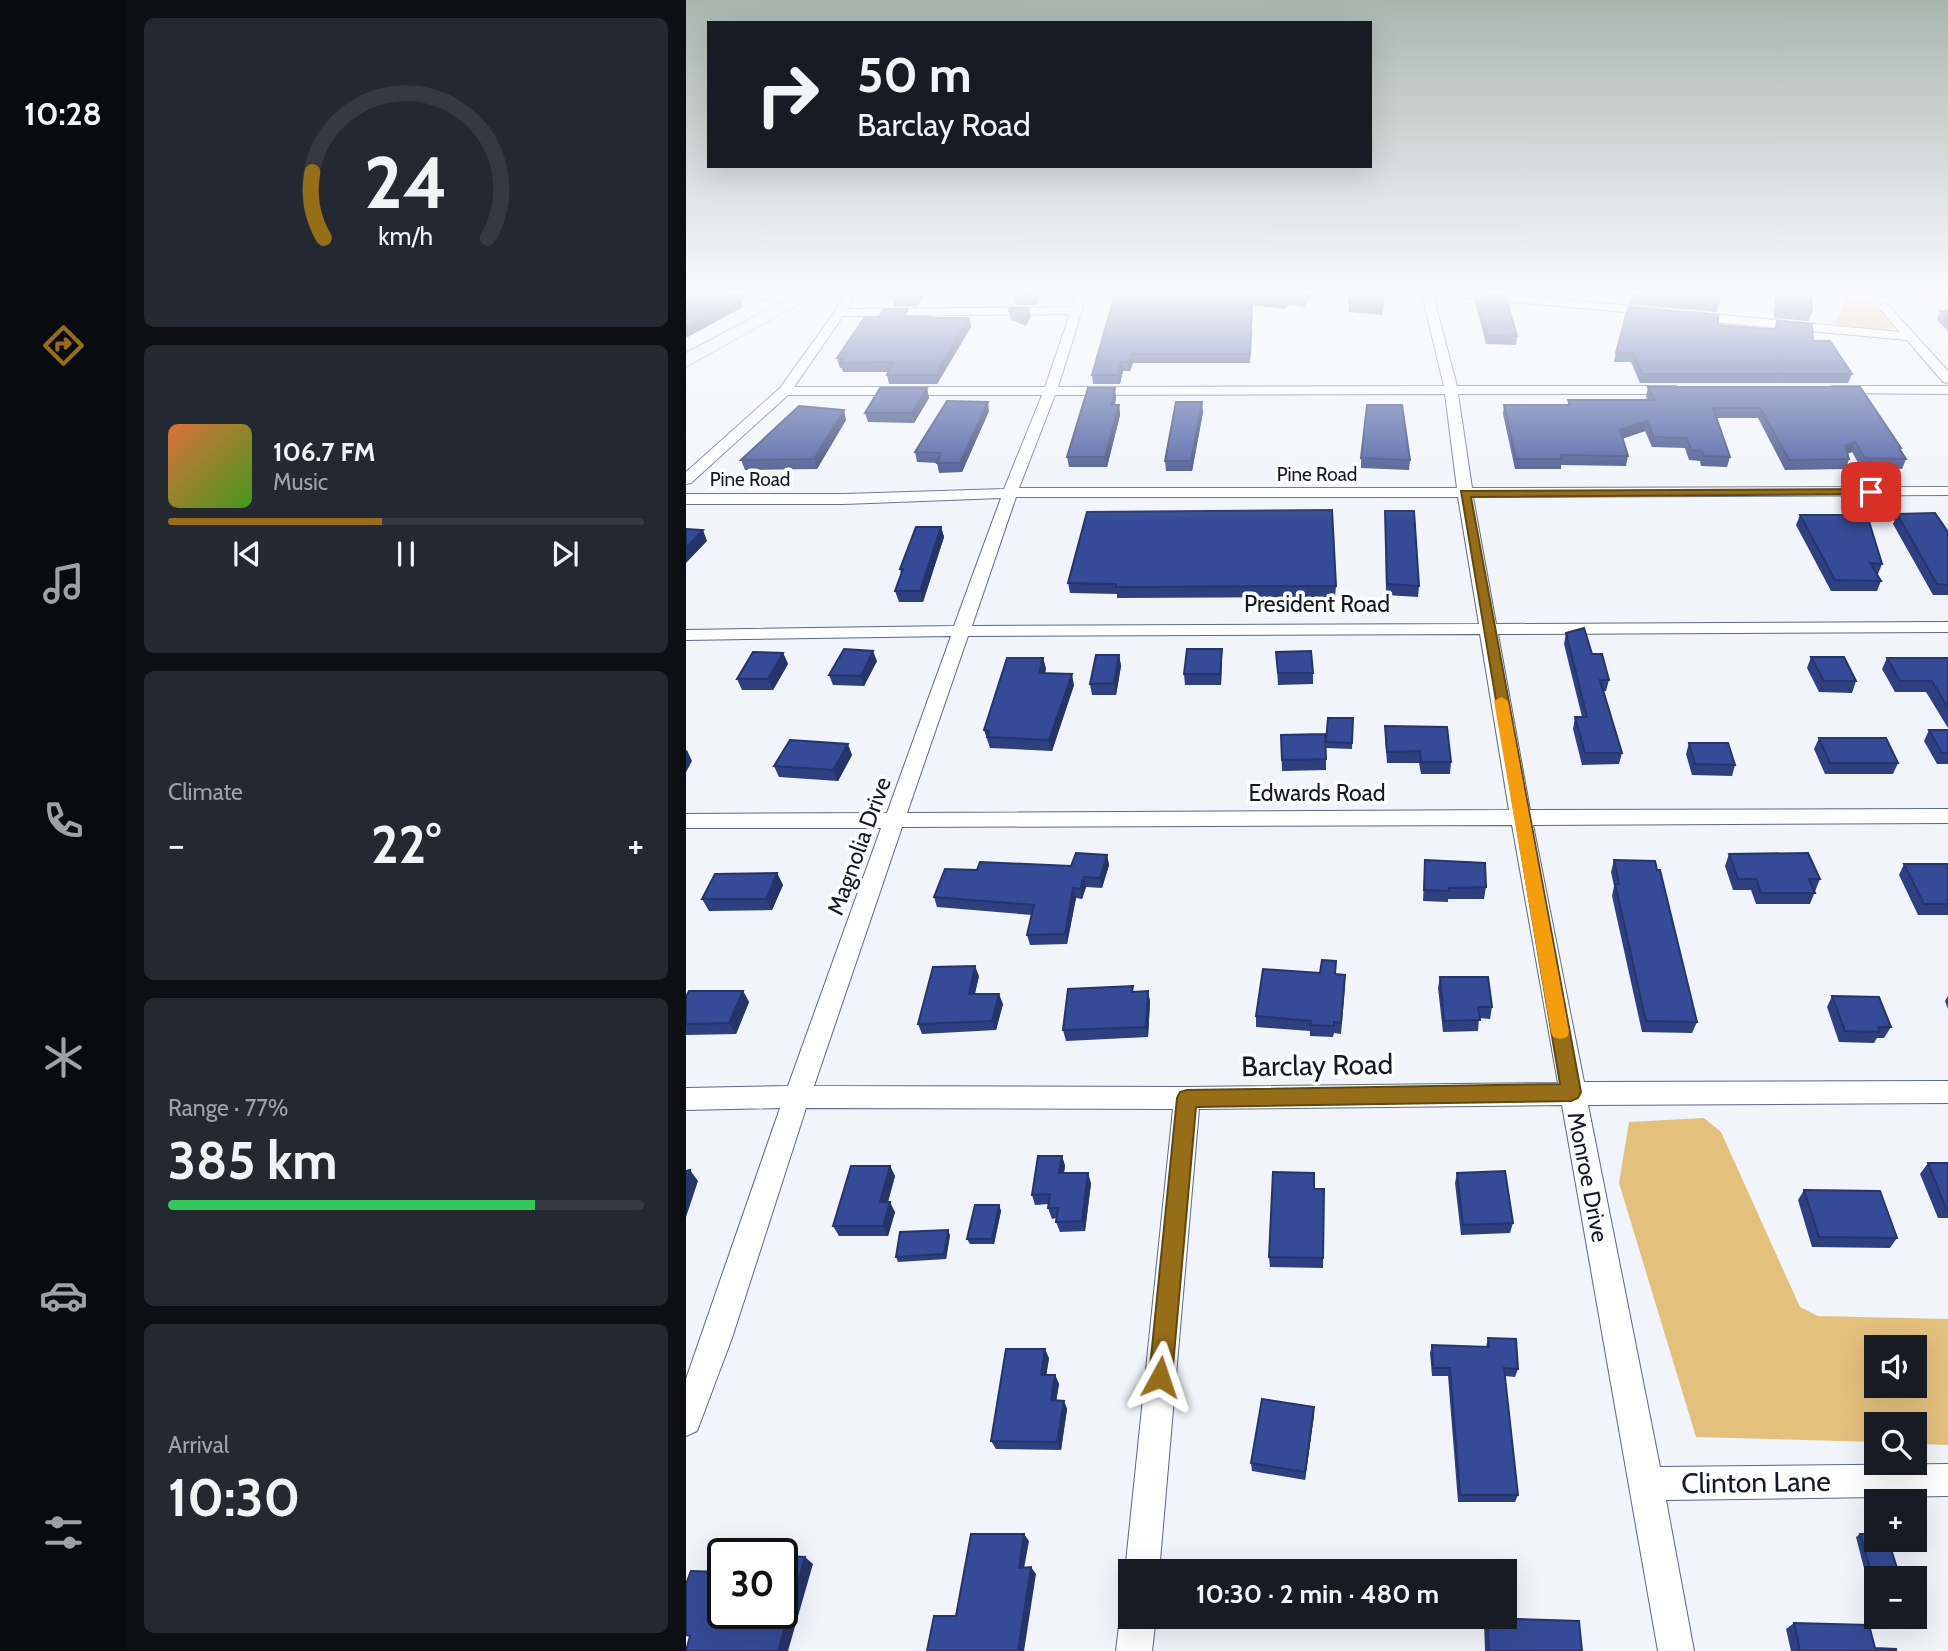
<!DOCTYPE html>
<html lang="en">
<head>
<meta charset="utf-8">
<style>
  body { margin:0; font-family:Cabin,sans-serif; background:#242831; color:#f1f3f6; height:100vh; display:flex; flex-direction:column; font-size:26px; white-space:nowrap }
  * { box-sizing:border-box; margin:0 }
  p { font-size:23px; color:#9ea1a6 }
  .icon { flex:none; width:38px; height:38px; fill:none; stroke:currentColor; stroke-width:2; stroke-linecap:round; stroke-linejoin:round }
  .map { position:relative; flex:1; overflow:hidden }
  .side { display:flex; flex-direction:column; gap:18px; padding:18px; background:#0d0f14; width:560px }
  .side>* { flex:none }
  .hud { position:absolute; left:21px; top:21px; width:665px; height:147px; border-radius:0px; box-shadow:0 7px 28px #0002; background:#171b24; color:#f1f3f6; overflow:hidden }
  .buttons { position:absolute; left:1178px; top:1335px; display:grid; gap:14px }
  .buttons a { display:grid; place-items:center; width:63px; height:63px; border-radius:0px; background:#171b24; box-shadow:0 7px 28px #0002; font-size:35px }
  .speed { position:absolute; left:21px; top:1538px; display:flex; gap:14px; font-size:35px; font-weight:700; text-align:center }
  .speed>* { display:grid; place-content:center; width:91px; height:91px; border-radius:50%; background:#171b24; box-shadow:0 7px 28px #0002; line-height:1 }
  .speed .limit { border:4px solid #111; border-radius:10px; background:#fff; color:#111 }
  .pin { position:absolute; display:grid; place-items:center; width:60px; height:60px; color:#fff; margin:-30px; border-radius:14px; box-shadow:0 4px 10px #0006 }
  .me { position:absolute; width:77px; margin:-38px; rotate:5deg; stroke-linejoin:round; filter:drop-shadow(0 0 5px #0008) }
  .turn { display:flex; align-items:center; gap:24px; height:147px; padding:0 35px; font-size:32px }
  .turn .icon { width:91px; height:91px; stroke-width:2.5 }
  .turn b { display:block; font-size:49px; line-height:60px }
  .big { font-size:52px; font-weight:800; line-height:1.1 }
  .side .card { flex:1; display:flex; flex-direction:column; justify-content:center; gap:10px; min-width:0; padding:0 24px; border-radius:10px; background:#242831 }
  .side .dial { align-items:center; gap:0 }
  .dial svg { height:182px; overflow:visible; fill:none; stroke:#363941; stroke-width:7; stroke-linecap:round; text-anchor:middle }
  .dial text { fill:#f1f3f6; stroke:none }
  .song { display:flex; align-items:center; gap:21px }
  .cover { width:84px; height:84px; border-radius:10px; background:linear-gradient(135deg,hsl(20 70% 55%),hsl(100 70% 35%)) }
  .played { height:7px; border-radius:4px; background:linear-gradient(90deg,#956e17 45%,#363941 45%) }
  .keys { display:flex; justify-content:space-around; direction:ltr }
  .heat { display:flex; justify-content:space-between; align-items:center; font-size:38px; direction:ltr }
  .charge { height:10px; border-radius:5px; background:linear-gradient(90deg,#34c759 77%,#363941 0) }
  .trip { position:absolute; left:432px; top:1559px; width:399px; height:70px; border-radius:0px; background:#171b24; box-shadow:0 7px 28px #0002; font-weight:800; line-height:70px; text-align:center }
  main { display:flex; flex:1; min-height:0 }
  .dock { display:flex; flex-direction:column; width:126px; justify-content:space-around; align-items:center; background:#090b0e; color:#9ea1a6 }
  .dock .icon { width:49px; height:49px }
  .dock .current { color:#956e17 }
  .dock b { font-size:32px; color:#f1f3f6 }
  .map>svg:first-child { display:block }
  .green { fill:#e4c07d; fill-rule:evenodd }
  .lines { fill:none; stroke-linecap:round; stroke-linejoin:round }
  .minor-casing { stroke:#5e6885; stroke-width:2 }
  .secondary-casing { stroke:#5e6885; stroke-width:1 }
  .minor { fill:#fff; fill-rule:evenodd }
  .secondary { fill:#eef1f8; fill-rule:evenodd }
  .wall { fill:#2e4082 }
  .shaded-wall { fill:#25346a }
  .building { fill:#354b97; stroke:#25346a; stroke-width:2 }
  .route { fill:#956e17; stroke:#61480f; stroke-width:2 }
  .slow { fill:#f59e0b }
  .labels { text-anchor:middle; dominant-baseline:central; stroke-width:7; stroke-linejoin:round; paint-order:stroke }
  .far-street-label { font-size:19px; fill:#151924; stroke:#fff }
  .street-label { font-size:23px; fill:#151924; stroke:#fff }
  .near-street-label { font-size:28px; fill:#151924; stroke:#fff }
</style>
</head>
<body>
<main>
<nav class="dock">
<b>10:28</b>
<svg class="icon current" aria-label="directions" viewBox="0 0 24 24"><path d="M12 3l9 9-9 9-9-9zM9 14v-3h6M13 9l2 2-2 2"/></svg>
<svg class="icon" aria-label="music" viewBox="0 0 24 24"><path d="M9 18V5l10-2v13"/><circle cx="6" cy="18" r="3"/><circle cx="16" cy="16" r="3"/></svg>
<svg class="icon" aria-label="phone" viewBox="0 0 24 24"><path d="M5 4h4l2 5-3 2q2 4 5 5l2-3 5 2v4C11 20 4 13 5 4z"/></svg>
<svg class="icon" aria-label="climate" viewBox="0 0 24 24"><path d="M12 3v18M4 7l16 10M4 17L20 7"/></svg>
<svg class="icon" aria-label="car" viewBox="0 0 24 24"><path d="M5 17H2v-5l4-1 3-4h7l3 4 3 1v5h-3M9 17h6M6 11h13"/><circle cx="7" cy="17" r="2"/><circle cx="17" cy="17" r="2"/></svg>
<svg class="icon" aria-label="filters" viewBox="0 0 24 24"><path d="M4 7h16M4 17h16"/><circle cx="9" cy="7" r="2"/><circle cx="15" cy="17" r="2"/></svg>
</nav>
<section class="side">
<div class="card dial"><svg viewBox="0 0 100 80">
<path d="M14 69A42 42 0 1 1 86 69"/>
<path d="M14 69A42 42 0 0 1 9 40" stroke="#956e17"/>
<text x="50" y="56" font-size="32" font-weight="700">24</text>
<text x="50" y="72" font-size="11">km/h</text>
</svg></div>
<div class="card">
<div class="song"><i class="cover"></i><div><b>106.7 FM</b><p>Music</p></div></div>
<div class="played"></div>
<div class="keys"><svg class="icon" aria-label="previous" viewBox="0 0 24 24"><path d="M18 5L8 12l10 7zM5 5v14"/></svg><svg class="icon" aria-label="pause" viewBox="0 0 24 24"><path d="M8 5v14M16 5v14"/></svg><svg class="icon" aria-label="next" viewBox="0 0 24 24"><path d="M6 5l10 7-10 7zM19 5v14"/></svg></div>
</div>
<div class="card"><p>Climate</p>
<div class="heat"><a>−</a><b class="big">22°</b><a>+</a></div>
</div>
<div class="card"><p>Range · 77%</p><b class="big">385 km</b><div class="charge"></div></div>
<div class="card"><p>Arrival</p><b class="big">10:30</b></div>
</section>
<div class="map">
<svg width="1262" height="1651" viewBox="0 0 1262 1651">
  <rect width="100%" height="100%" fill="#f1f4fb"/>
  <path class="green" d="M1104,291h158v11l-83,-5 29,30 -6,4 -57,-7 8,-8 5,-17 -6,-4z
    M1018,1118l17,14 79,175 18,9 130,3v126l-33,-1 -1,-20h-38v18l-180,-5 -77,-254 10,-61zM1190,1348h38v38h-38z"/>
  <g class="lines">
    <defs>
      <path id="minor" d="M43,291h24l41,7 6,3 -6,3 -59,-10z
        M160,291h11l-9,18 224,-2 6,-16h10l-30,96 386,-1 -23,-95h39l195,17 6,4 -2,3 -226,-20 24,91h219l7,4 -7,4h-218l14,94 476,-1v8l-475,2 23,127 452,-2v10l-450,2 32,176 418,-1v14l-415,2 51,257 364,-1v22l-360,2 72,362 288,-3v32l-282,4 28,151h-36l-96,-546 -363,4 -40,463h-29v12l-5,-12 48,-463 -367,-1 -74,230 -35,93 -11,5v-57l94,-271 -94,2v-22l102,-2 93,-258h-195v-14l201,-1 64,-177 -265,4v-10l268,-4 47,-128 -157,6h-158v-10h158l160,-5 38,-94h-254l-97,88 -5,1v-12l94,-84 54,-75zM384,314l-25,73h-251l49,-71zM759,394l12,94h-438l36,-93zM330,497h442l21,127 -507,2zM794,634l29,176 -602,3 61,-177zM826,825l46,258 -371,4 -373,-1 88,-259z
        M1198,303l4,2 60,66v12l-5,-1 -36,-42 -217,-20 -6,-4 6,-4 210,20 -22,-25z
        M1148,386h114v8l-119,-1v-6z
        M444,1603v14h26l-4,34h-36l4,-34 6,-12z"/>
      <path id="secondary" d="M116,291h21l-137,76v-14z"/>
    </defs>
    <use href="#minor" class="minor-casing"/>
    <use href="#secondary" class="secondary-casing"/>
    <use href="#minor" class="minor"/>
    <use href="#secondary" class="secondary"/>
  </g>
  <path class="wall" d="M210,291h28l1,3 -7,12h-24l-2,-9z
    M331,291h25l-6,14h-20l-1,-8z
    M430,291h199l-11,16 -16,-2 -3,4 -32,-4 -3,58h-117l-3,8h-7l-3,13h-27l-1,-9z
    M663,291l34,15v9l-34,-3z
    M1091,291l35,21 -3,9 -35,-3 1,-20z
    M789,293l42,43 -1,9 -30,-1 -11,-42z
    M945,295l88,8 -2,9 -88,-8z
    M343,308l1,9 -4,9 -15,-6 -2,-9z
    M1254,311h8v20l-11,-11z
    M224,316l22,1v1h37l2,9 -34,57h-48l-2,-9 2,-3h-46l-1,-4h-2l-3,-10z
    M1091,321l36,20 39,33 -4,9h-208l-9,-21h-17l2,-9 102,-28 56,4z
    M962,387h212l41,61 -1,2 6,9 -4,10 -41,-1 -9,-16 -4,1 1,6 -3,10 -61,1 -27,-52h-42l14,39 -3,10 -26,-1 -1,-5 -11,-1 -4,-12 -33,-1 -7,-16 -23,8 6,17 -2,10 -65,-1v4h-46l-12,-55 1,-9h64v-5h80l-2,-3z
    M241,388l2,10 -15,25 -46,-1 -3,-9z
    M430,397l-1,8h4l1,10 -13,52h-38l-2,-10z
    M303,411l-27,61 -23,1 -2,-10 -20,-1 -2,-10z
    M517,412l-11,59h-26l-1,-10z
    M160,420l-29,49 -72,1 -4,-10z
    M675,458l49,2 -1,10 -48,-2z
    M699,511l34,75 -1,11 -32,-2z
    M1211,514l51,18v63h-15l-40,-71z
    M1114,515l82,49 -4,10h-1l4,7 -4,10h-46l-35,-66z
    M255,527l3,10 -21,65h-24l-4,-11 6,-17 -1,-5z
    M382,583l268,3 -1,11 -218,1v-4l-47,-1z
    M880,633l26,21 17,26 -3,11h-3l19,62 -3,11 -37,1 -9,-36 2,-12h7l-18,-73z
    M590,652l37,21v11l-35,1z
    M97,653l5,11 -15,26h-31l-5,-11z
    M433,655l2,11 -5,29h-24l-2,-11z
    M1125,657l45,24 -4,12 -33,-1 -12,-24z
    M357,658l3,11 -1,4 29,12 -22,66 -62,-3 -6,-18z
    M1201,658h61v70l-22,-36h-31l-13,-23z
    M536,660l-1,25h-36l-1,-11z
    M191,661l-13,25 -31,-1 -4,-10z
    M642,718h25l-1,31 -26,-1z
    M699,726l66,36 -1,12h-29l-2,-11h-32l-2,-25z
    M1243,730h19v34h-11l-13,-23z
    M595,735l45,24v11l-44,1z
    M1133,738l79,25 -5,11h-68l-11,-25z
    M1003,743l46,22 -3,11 -40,-1 -6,-21z
    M166,755l-14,26 -59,-4 -5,-11z
    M1043,854l91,25 -10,25h-54l-5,-14h-18l-8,-24z
    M421,855l2,10 -7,23 -16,-1 -4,12 -6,-1 -9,46 -37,1 -3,-10 5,-20 -95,-8 -3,-10 43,-27 94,-4z
    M739,860l61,27 -2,12h-36v3l-25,-1z
    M928,860l83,162 -5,11 -50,-1 -30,-136 2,-10 -3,-14z
    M1218,864h44v51h-30l-19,-40z
    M91,873l6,12 -11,25 -63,1 -7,-12z
    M649,974l10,12 -4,48 -7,-1 -1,4 -23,-1v-5l-54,-4v-11z
    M293,976l-4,18 28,10 -7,26 -74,4 -4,-10z
    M754,977l52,30 -2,12 -11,-1 -1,13 -35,1 -5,-44z
    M57,991l6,11 -13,32 -50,1v-38z
    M462,991l2,11 -2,35 -82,4 -3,-11 71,-38z
    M1146,996l59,31 -7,11h-7l-3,5 -35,-1 -12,-35z
    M1262,996v13l-3,-8z
    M376,1156l3,10 -1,7 27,10 -6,48 -25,1 -4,-10 1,-4 -5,1 -4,-11 1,-4 -14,1 -3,-10z
    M1242,1163h20v55h-10l-18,-44z
    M204,1166l5,10 -7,26 7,10 -7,24h-49l-6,-10z
    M771,1173l56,50 -3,10 -49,2 -6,-52z
    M628,1189h10l-1,79 -53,-1 -1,-10z
    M1118,1190l93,48 -7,10 -78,-1 -14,-47z
    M313,1205l2,6 -7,33h-24l-3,-5z
    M264,1235l-4,24 -48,3 -2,-5z
    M802,1338l30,31 -3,8 -10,-1 13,119 -3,7h-57l-10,-126h-16l-2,-23 2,-8 54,2z
    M363,1358l-3,17h9l4,9 -3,16 8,1 3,8 -6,41 -65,-1 -5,-8z
    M628,1415l-9,65 -53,-9 -1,-8z
    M1174,1534l37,34 -5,3 -27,1 -9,-35z
    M801,1618l95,33h-97l-1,-27z
    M1108,1623l81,25 21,3h-105l-5,-22z"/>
  <path class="shaded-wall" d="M54,291h3l2,7 -4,3 2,6 -57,31v-11l44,-31z
    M233,291h5l1,3 -7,12 -3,-9z
    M351,291h5l-6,14 -2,-9z
    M623,291h6l-11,16 -1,-9z
    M566,297l1,8 -3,58v-9z
    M601,297l1,8 -3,4v-9z
    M343,308l1,9 -4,9 -2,-9z
    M283,318l2,9 -34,57 -2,-9z
    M446,354l1,9 -3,8 -1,-9z
    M435,362l2,9 -3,13 -2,-9z
    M241,388l2,10 -15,25 -2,-10z
    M429,388l1,9 -3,18 -2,-10z
    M302,402l1,9 -27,61 -2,-9z
    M516,402l1,10 -11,59 -1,-10z
    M433,405l1,10 -13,52 -2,-10z
    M158,410l2,10 -29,49 -3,-10z
    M961,421l-2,10 -27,9 2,-10z
    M1169,442l-3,10 -10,4 3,-10z
    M255,527l3,10 -21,65 -3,-11z
    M17,530l4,11 -21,22v-15z
    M536,649v11l-1,25 -1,-11z
    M187,651l4,10 -13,25 -3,-10z
    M97,653l5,11 -15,26 -5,-11z
    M433,655l2,11 -5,29 -2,-12z
    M357,658l3,11 -4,15 -3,-11z
    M386,674l2,11 -22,66 -3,-11z
    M162,744l4,11 -14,26 -5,-11z
    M1,750l5,11 -6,11v-21z
    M421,855l2,10 -7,23 -2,-10z
    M91,873l6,12 -11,25 -6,-11z
    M398,877l2,10 -4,12 -2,-10z
    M387,888l3,10 -9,46 -2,-10z
    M289,966l4,10 -7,28 -3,-10z
    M57,991l6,11 -13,32 -7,-11z
    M462,991l2,11 -2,35 -2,-10z
    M313,994l4,10 -7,26 -4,-9z
    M376,1156l3,10 -3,17 -3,-10z
    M204,1166l5,10 -10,36 -5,-10z
    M4,1170l8,11 -12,36v-34z
    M402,1173l3,10 -6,48 -3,-10z
    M204,1202l5,10 -7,24 -5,-10z
    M313,1205l2,6 -7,33 -2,-5z
    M262,1230l2,5 -4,24 -2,-5z
    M359,1349l4,9 -4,26 -4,-9z
    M369,1375l4,9 -4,25 -4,-9z
    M378,1401l3,8 -6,41 -4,-8z
    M628,1407v8l-9,65v-8z
    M338,1534l5,7 -6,33 -4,-6z
    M119,1557l8,7 -25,87h-10z
    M345,1567l5,7 -12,77h-6z"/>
  <path class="building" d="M0,291h54l-10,5 10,2 -54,29z
    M210,291h23l-4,6h-23z
    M331,291h20l-3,5 -19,1z
    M430,291h193l-6,7 -16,-1 -2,3 -33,-3 -2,57h-118l-3,8h-8l-3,13h-26z
    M664,291h32l1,15 -34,-4z
    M946,291h88l-1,12 -88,-8z
    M1091,291l34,1 1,20 -35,-3z
    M789,293l30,3 12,40 -30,-1z
    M942,307l90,8v10l46,4h12l1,-8 35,3 1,17h17l22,33h-210l-9,-21h-17z
    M324,308h19l-5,9 -15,-6z
    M198,309h24l-4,7 28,1 -2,1h39l-34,57h-48l6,-13 -53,1 3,-5h-6l28,-41h14z
    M1254,311h8v8z
    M962,387h212l41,61h-2l7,11 -41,-1 -10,-16 -10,4 4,13 -60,1 -29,-52h-47l17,49 -26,-1 -2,-5 -11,-1 -4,-12 -33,-1 -7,-16 -27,9 8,26 -67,-1 1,4h-46l-12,-54h66l-2,-5h87z
    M194,388h47l-15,25h-47z
    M402,388h27l-4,17h8l-14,52h-38z
    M261,401l41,1 -28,61h-23l4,-10 -26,-1z
    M490,402h26l-11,59h-26z
    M681,405h35l8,55 -49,-2z
    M113,406l45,4 -30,49 -73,1z
    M646,510l4,76 -220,1v-3l-48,-1 19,-71z
    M699,511h29l5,75 -32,-2z
    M1249,513l13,19v53l-11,-1 -40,-70z
    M1114,515h67l15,49 -12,-1 11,18 -46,-1z
    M230,527h25l-21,64h-25l8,-22h-3z
    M0,529l17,1 -17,18z
    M898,628l8,26h10l7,26h-9l22,73h-37l-10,-36h12l-21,-84z
    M158,649l29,2 -12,25 -32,-1z
    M501,649h35l-2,25h-36z
    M625,651l2,22h-35l-2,-21z
    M67,652l30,1 -15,26h-31z
    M410,655h23l-5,28 -24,1z
    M1125,657h33l12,24h-32z
    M321,658h36l-4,15 33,1 -23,66 -62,-3 2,-6 -5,-1z
    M1201,658h61v50l-16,-27h-32z
    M642,718h25l-1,25 -26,-1z
    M699,726l62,1 4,35h-30l-1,-11 -33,1z
    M1243,730h19v23h-6z
    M639,734l1,25 -44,1 -1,-25z
    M1133,738h67l12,25h-68z
    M104,740l58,4 -15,26 -59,-4z
    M1003,743h39l7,22 -40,-1z
    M390,853l31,2 -7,23 -16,-1 -4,12 -7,-1 -8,46 -38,1 7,-30 -100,-8 11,-28 32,1 3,-8 91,4z
    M1122,853l12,26h-11l6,14h-54l-5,-14h-18l-9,-25z
    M739,860l60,3 1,24 -37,1v3l-25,-1z
    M928,860l41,1 2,9h3l37,152 -51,-1 -31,-137h4z
    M1218,864h44v40h-24z
    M91,873l-11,26h-64l13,-25z
    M636,960l14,1 -1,13 10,1 -4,48 -7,-1v4l-24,-1 1,-4 -55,-5 7,-47 57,4z
    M289,966l-6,28h30l-7,27 -74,3 15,-57z
    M754,977h48l4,30h-14l2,13 -36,1z
    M447,986l-1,6 16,-1 -2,36 -83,3 5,-41z
    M3,991h54l-14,32 -43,1v-27z
    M1146,996l47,1 12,30h-13l2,5 -35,-1z
    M352,1156h24l-3,17h29l-6,48 -26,1 2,-14h-10l2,-14 -18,1z
    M1242,1163h20v45h-2z
    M165,1166h39l-10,36h10l-7,24h-50z
    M4,1170l-4,13v-12z
    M819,1171l8,52 -50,2 -6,-52z
    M587,1172l41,1v16h10l-1,69 -54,-1z
    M1118,1190l76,1 17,47 -78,-1z
    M289,1205h24l-7,34h-25z
    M262,1230l-4,24 -48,3 4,-25z
    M802,1338l28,1 2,30 -14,-1 14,127h-58l-10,-127h-17l-1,-23 57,2z
    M320,1349h39l-4,26h14l-4,25 13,1 -7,41 -66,-1z
    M576,1399l52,8 -9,65 -54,-9z
    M285,1534h53l-5,34 12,-1 -13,84h-91l7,-35h22z
    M1174,1534h16v6h12l9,28h-27z
    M96,1556l23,1 -27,94h-92l4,-15 -4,-1v-51l5,-13 32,1v42h59z
    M801,1618l92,3 3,30h-93z
    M1108,1623l75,2 6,23 21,1v2h-96z"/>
  <linearGradient id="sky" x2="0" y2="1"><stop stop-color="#a9b6b0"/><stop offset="0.56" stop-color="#f9fafd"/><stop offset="1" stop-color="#f9fafd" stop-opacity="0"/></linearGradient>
  <rect width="1262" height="522" fill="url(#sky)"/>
  <path class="route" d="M1185,489l5,3 -1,2 -404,3 110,595 -3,6 -7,3 -375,6 -24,270 -3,8 -9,3 -8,-3 -3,-8 28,-279 3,-6 7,-2 373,-6 -99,-593z"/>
  <path class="slow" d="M815,697l7,4 61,331 -2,5 -7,2 -7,-2 -2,-5 -57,-331z"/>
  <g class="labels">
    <g class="far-street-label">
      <text x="631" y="474">Pine Road</text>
      <text x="64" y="479">Pine Road</text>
    </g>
    <g class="street-label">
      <text x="631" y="604">President Road</text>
      <text x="631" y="793">Edwards Road</text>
      <text transform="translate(173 846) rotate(-70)">Magnolia Drive</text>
      <text transform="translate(902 1177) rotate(79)">Monroe Drive</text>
    </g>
    <g class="near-street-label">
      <text transform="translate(631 1065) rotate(-1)">Barclay Road</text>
      <text transform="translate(1070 1482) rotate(-1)">Clinton Lane</text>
    </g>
  </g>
</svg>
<div class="buttons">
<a><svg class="icon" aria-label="sound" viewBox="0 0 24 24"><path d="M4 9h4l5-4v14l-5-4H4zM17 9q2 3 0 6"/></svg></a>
<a><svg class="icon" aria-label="search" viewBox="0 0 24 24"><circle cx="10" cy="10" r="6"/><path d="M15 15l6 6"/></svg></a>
<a>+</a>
<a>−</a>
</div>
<div class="speed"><div class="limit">30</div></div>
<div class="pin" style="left:1185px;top:492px;background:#d93025"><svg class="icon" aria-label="arrive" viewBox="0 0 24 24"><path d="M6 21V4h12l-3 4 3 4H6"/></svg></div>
<svg class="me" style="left:474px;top:1377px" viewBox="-20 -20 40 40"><path d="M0-17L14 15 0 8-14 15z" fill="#956e17" stroke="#fff" stroke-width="4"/></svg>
<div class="trip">10:30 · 2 min · 480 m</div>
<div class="hud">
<div class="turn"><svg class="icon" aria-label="right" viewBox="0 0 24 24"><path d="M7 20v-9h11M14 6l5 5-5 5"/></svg><div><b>50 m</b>Barclay Road</div></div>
</div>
</div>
</main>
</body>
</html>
